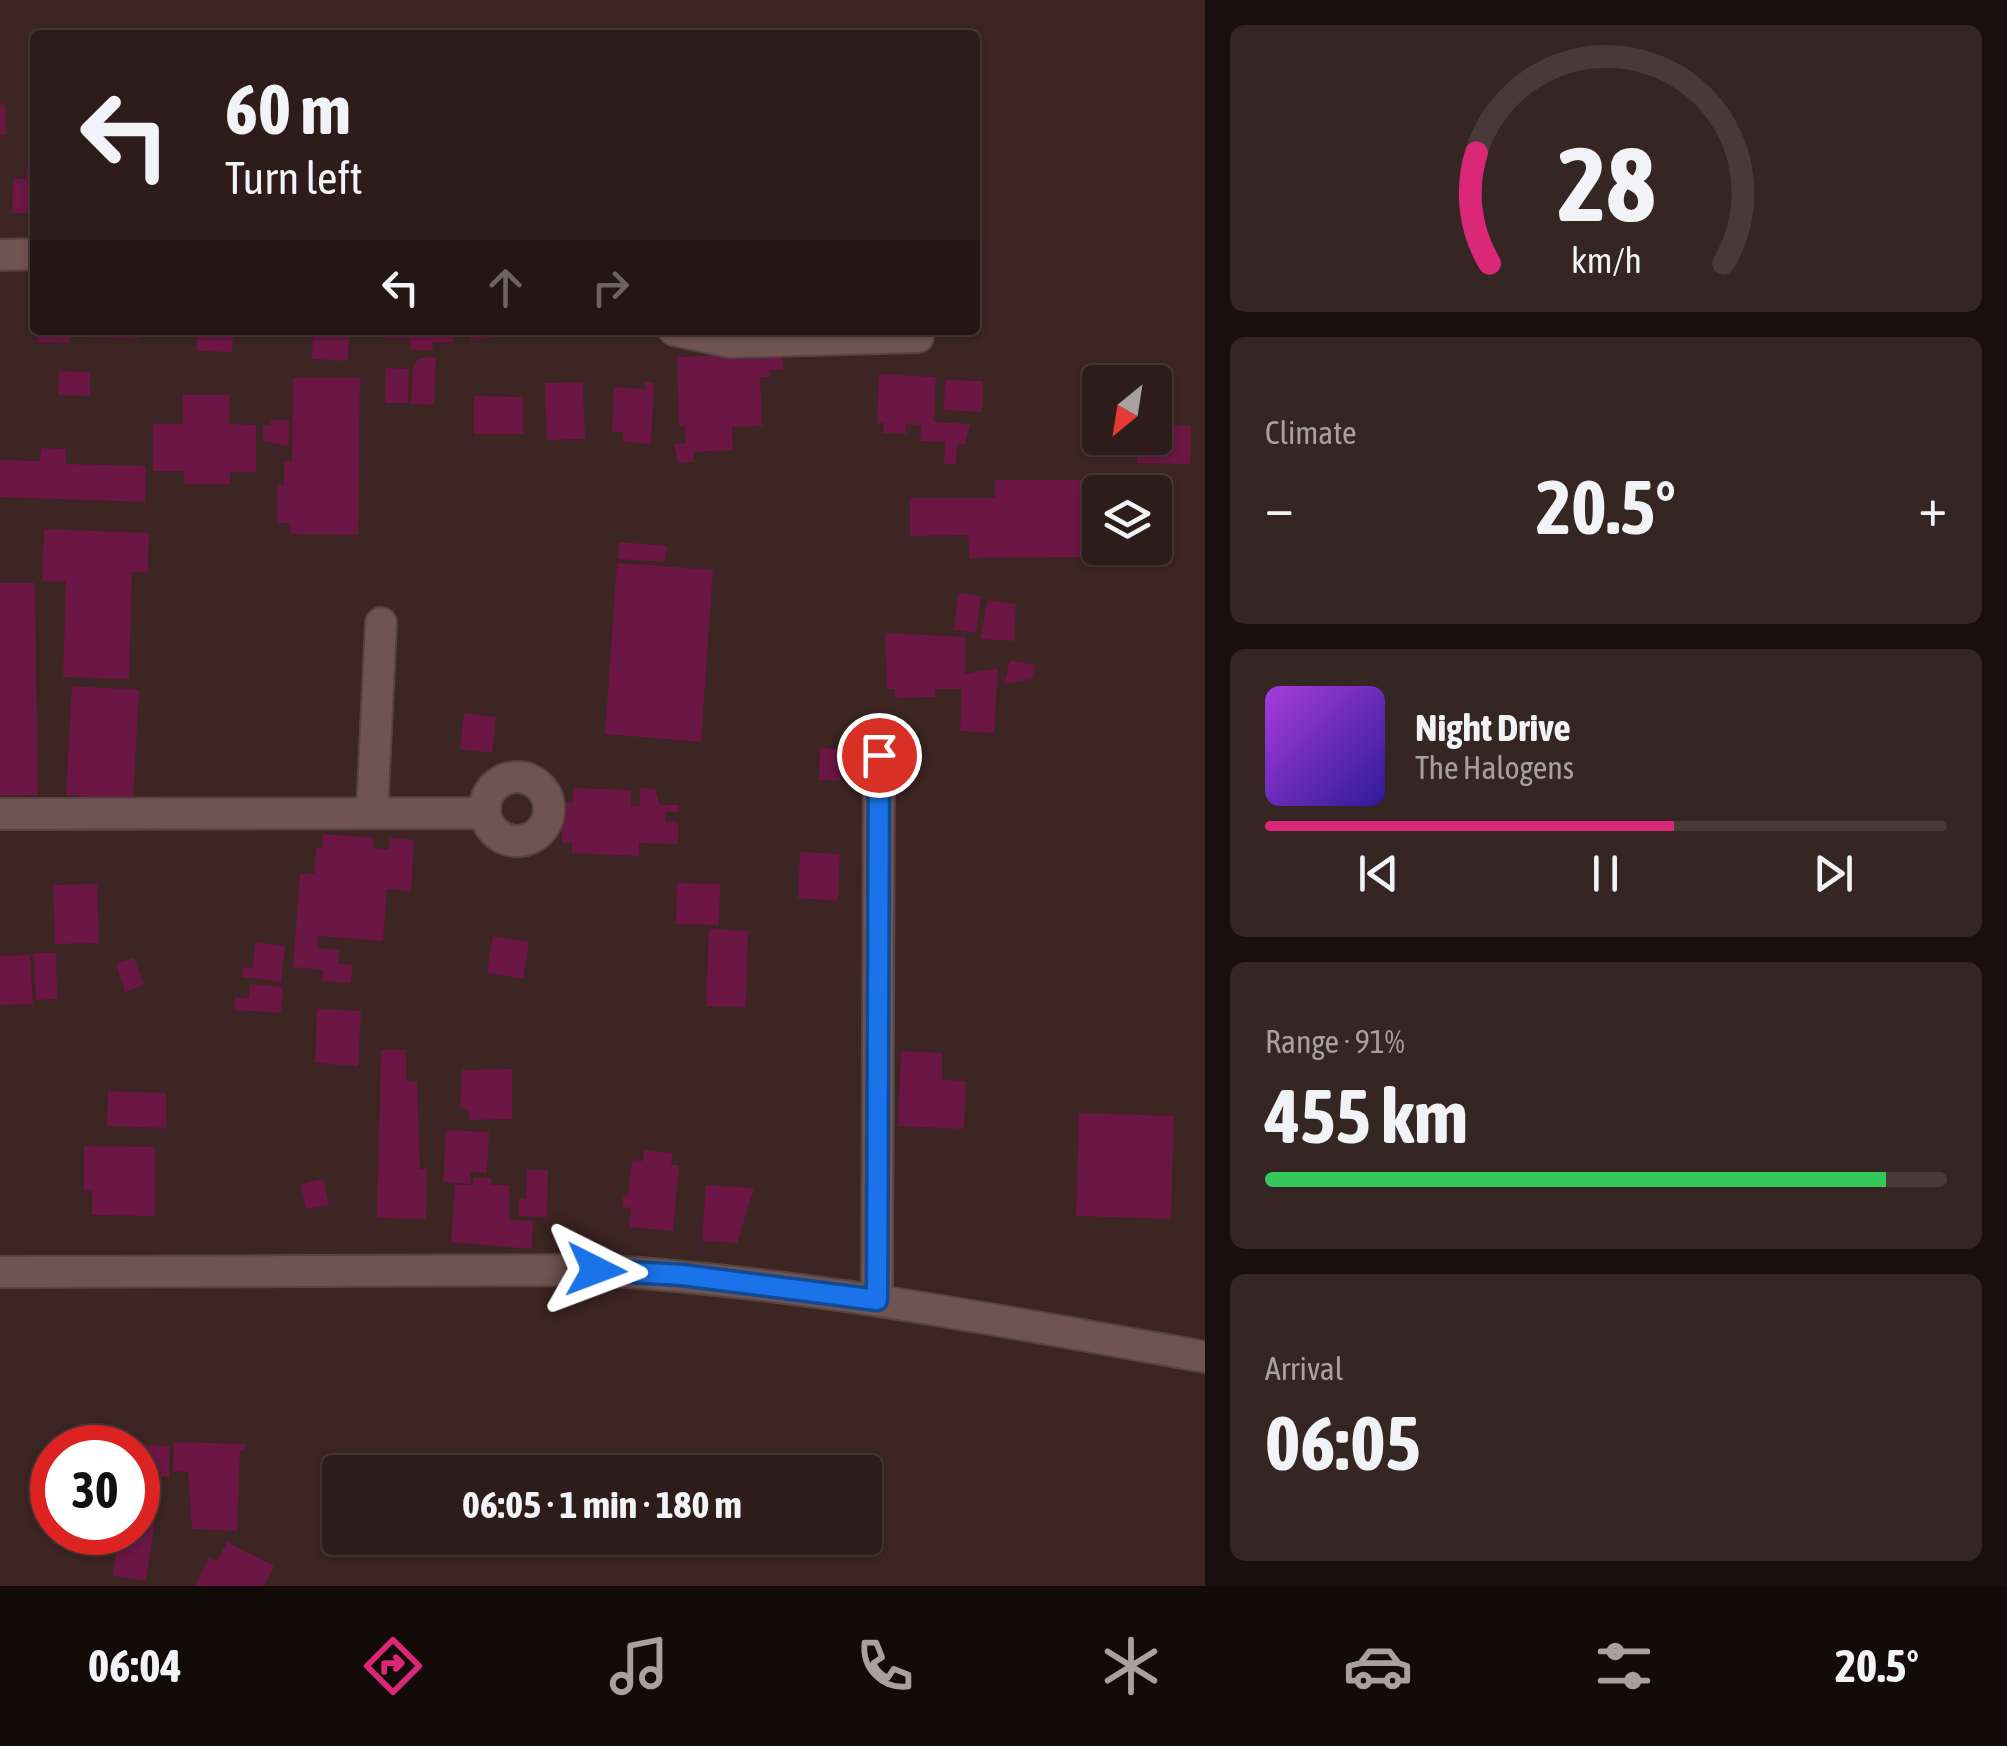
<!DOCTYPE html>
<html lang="en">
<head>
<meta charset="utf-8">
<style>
  body { margin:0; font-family:"Asap Condensed",sans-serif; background:#352523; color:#f1f3f6; height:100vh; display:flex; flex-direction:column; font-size:38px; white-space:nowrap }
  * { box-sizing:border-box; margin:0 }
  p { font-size:32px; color:#a7a1a2 }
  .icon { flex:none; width:55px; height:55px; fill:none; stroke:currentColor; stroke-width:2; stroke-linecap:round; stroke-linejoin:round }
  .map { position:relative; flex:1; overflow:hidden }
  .drawer { display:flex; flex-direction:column; gap:25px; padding:25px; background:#190f0e; width:802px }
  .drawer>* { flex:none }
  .guide { position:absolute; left:30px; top:30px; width:950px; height:305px; border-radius:10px; box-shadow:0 2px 8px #0004,0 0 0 2px #483a39; background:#2d1c1a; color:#f1f3f6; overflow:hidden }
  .needle { width:65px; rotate:210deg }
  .tools { position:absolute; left:1082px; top:365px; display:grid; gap:20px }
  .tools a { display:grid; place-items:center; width:90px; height:90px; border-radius:10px; background:#2d1c1a; box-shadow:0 2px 8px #0004,0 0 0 2px #483a39; font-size:50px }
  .speed { position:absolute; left:30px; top:1425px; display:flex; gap:20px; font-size:50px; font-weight:700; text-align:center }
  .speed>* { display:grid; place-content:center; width:130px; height:130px; border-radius:50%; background:#2d1c1a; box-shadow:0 2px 8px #0004,0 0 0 2px #483a39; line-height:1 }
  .speed .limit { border:15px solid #d22; background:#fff; color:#111 }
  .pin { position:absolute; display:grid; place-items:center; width:85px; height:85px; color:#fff; margin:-42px; border:5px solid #fff; border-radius:50%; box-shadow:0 2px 10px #0007 }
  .me { position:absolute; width:110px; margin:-55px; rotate:93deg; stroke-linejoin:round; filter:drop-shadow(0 0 8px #0008) }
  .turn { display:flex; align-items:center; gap:35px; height:210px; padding:0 30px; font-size:45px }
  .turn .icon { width:130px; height:130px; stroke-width:2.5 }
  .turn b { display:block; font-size:70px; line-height:85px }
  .lanes { display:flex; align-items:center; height:95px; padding:0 30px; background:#0003; justify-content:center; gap:50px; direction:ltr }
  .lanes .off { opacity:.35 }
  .big { font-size:75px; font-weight:700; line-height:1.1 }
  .drawer .widget { flex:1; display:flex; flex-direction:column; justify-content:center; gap:15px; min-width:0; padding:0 35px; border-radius:15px; background:#352523 }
  .drawer .dial { align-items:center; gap:0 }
  .dial svg { height:260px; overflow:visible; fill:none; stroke:#483a39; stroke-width:7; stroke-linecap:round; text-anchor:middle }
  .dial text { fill:#f1f3f6; stroke:none }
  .song { display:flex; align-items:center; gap:30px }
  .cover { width:120px; height:120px; border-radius:15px; background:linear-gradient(135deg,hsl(280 70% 55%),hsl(250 70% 35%)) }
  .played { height:10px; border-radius:5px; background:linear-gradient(90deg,#db2777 60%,#483a39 60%) }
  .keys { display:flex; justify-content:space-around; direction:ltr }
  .heat { display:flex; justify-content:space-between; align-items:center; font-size:55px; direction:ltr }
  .charge { height:15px; border-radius:8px; background:linear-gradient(90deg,#34c759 91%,#483a39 0) }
  .trip { position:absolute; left:322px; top:1455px; width:560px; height:100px; border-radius:10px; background:#2d1c1a; box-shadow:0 2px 8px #0004,0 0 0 2px #483a39; font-weight:700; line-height:100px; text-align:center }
  .dock { display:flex; height:160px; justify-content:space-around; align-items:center; background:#120b0a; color:#a7a1a2 }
  .dock .icon { width:70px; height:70px }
  .dock .current { color:#db2777 }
  .dock b { font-size:45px; color:#f1f3f6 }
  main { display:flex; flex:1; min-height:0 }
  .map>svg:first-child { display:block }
  .building { fill:#6b1644 }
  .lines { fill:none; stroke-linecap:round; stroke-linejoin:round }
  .minor-casing { stroke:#574441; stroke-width:34 }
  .minor { stroke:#6f5451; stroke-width:30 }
  .route-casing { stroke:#114b97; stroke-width:25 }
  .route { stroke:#1a73e8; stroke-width:18 }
</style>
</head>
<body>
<main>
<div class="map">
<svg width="1205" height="1586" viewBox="0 0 1205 1586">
  <rect width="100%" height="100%" fill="#3c2522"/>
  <path class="building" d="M5,104l1,31h-6v-30z
    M27,164h8v49h-23l1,-34h13z
    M37,330h34l-1,13 -33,-1z
    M80,330h58v9l-58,-2z
    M197,330h36l-1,22 -35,-1z
    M313,330h36l-1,31 -36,-2z
    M386,330h68v12h-22l1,8h-23v-12l-24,1z
    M469,330h25l1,7 -24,4z
    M782,353l1,17h-13v7h-10l2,49 -30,1 1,23 -39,2v10l-16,1 -4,-19 12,-1 -1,-17h-6l-2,-69z
    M436,357l-2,48 -23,-1 2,-37 6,-9z
    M386,368l23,1 -1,34h-23z
    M59,371l31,1v24l-32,-1z
    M879,374l57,3 -2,45 36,2 -5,20h-8l-1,21 -12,-1 1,-22 -25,-1 1,-16 -15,-1v10l-23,-1 1,-10h-7z
    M293,378h67l-2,157 -67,-1v-11h-14v-38h7v-24h8z
    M945,380l38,1 -1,31 -38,-2z
    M583,382l2,57 -38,1 -2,-57z
    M645,382l9,1 -3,61 -28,-2v-10l-11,-1 2,-44 31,2z
    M183,395h47l-1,29 27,1v47h-26v12h-46v-13h-31v-47h30z
    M474,396l49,1v37h-49z
    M271,420h18v26l-26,-5v-15h8z
    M1155,425l36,1 -1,38 -53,-1v-25h18z
    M41,448l25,1v15l80,2 -1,36 -145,-5v-37l40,1z
    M995,480h98l1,77 -125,1 -1,-23 -58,1v-38h85z
    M44,529l105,4 -1,39h-16l-3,107 -66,-2 3,-95 -24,-1z
    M619,542l48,4 -2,16 -47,-3z
    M617,563l96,7 -12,172 -96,-8z
    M0,583h35l3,212 -38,1z
    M958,593l23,3 -5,37 -22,-3z
    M988,600l28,4 -2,37 -34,-2z
    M885,633l80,4v37l33,-6 -4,65 -34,-2 2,-42h-27v8l-40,1v-9h-8z
    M1010,660l25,5 -3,14 -28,5z
    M72,686l67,4 -6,109 -67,-4z
    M464,713l32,4 -4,36 -32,-4z
    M820,748l20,1v32l-21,-1z
    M573,788l58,2v16h9v-18l15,1 5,16h19v7h-14v9l13,1v22l-39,-1v13l-67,-3v-10h-10v-40h11z
    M323,834l51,4 -1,10 16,2 1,-12 24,2 -3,51 -24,-2 -4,52 -65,-5 -1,12 22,2 -1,14 15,1 -2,18 -28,-2v-11l-30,-3 7,-93h14l2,-27 6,1z
    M800,852l40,2 -2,47 -40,-3z
    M677,883l43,1 -1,41 -43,-1z
    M97,884l2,59 -44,1 -2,-59z
    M709,929l39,2 -2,76 -40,-1z
    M493,936l36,6 -6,37 -36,-6z
    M256,942l29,4 -4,36 -39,-5 1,-10 9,1z
    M34,953h22l1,46 -21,1z
    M30,955l3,49 -33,1v-49z
    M134,958l10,27 -19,7 -9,-28z
    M250,984l33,3 -2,26 -47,-3 1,-13 14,1z
    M317,1009l44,2 -3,55 -43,-3z
    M381,1050h25v31l11,1 3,87h7l-1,50 -49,-1z
    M901,1051l41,2v27l24,1 -2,48 -66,-3z
    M512,1069v50l-43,1 -1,-10 -8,-3 2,-37z
    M108,1091l58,2v35l-59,-2z
    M1079,1113l95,3 -3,103 -95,-3z
    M446,1130l43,2 -2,41 -17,-1v12l-27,-2z
    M84,1146l71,1v69l-63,-1v-24h-8z
    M644,1150l29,3 -2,12h8l-6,66 -44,-4 2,-19 -9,-1 1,-12 5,1 4,-36 11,1z
    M527,1170h21l-1,47 -28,-1v-18l7,1z
    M473,1178h18v7h18v35l24,1 -1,28 -81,-7 4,-57h18z
    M323,1179l6,26 -23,4 -5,-25z
    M706,1185l48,3 -17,55 -35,-2z
    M174,1442l71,2v6h-5l-3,81 -45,-2 -4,-57 -15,-1z
    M138,1445l32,1 -1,31 -15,-1v-11l-16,-1z
    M138,1517l17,2 -9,62 -33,-5 6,-44h19z
    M227,1542l47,24 -10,20h-69l14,-28 8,3z"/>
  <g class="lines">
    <defs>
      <path id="minor" d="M0,255l35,-1
        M674,330l57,12 187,-5
        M485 809a32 32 0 1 1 64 0a32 32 0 1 1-64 0Z
        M372,813l9,-190
        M0,814l485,-1
        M0,1272l596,-2c205,12 407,51 609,87
        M877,1300l2,-545"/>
    </defs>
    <use href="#minor" class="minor-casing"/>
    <use href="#minor" class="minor"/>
  </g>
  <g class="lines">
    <defs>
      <path id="route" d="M596,1270l86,5 195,25 2,-545"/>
    </defs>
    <use href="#route" class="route-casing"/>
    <use href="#route" class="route"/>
  </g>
</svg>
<div class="tools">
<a><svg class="needle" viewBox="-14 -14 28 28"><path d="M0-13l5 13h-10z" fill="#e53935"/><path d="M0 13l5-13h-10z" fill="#a7a1a2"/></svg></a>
<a><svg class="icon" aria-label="layers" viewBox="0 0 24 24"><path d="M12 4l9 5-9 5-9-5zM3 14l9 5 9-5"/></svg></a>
</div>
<div class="speed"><div class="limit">30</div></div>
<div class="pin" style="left:879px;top:755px;background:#d93025"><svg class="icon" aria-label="arrive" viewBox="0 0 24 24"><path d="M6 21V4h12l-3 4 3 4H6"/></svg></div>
<svg class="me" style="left:596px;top:1270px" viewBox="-20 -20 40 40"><path d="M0-17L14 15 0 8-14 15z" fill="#1a73e8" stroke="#fff" stroke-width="4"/></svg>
<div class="trip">06:05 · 1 min · 180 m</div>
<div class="guide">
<div class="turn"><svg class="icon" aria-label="left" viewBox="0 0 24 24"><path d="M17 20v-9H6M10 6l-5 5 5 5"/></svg><div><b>60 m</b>Turn left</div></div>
<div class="lanes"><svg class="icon" aria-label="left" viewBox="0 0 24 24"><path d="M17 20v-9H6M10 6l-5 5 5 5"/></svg><svg class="icon off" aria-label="ahead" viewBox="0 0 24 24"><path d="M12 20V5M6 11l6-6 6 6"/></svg><svg class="icon off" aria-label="right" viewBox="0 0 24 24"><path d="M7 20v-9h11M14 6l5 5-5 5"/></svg></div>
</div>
</div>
<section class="drawer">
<div class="widget dial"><svg viewBox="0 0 100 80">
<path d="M14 69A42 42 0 1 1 86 69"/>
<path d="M14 69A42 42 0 0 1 10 35" stroke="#db2777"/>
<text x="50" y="56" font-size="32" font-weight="700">28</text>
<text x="50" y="72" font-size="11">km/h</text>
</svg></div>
<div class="widget"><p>Climate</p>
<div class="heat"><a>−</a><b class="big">20.5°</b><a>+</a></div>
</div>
<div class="widget">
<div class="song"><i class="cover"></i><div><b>Night Drive</b><p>The Halogens</p></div></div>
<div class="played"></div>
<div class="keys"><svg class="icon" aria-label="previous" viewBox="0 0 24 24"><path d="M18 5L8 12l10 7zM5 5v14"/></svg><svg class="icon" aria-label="pause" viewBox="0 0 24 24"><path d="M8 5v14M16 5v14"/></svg><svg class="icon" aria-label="next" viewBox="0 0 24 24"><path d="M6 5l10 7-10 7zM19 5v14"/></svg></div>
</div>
<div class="widget"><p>Range · 91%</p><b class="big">455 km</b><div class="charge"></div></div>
<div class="widget"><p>Arrival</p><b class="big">06:05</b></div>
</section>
</main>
<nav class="dock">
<b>06:04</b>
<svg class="icon current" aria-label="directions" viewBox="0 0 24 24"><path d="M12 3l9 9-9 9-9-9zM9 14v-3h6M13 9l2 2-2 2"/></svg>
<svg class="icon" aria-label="music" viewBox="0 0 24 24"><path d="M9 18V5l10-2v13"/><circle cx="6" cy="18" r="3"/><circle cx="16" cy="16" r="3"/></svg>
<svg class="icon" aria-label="phone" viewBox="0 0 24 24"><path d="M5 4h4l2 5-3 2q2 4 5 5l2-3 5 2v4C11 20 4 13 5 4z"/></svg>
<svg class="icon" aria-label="climate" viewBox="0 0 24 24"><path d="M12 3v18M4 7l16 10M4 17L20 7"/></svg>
<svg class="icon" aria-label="car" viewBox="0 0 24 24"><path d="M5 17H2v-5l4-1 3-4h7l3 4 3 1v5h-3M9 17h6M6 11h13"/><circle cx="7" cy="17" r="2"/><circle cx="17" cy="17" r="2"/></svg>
<svg class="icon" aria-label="filters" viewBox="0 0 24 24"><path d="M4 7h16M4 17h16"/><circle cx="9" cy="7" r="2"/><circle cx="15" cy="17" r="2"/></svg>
<b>20.5°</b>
</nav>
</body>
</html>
